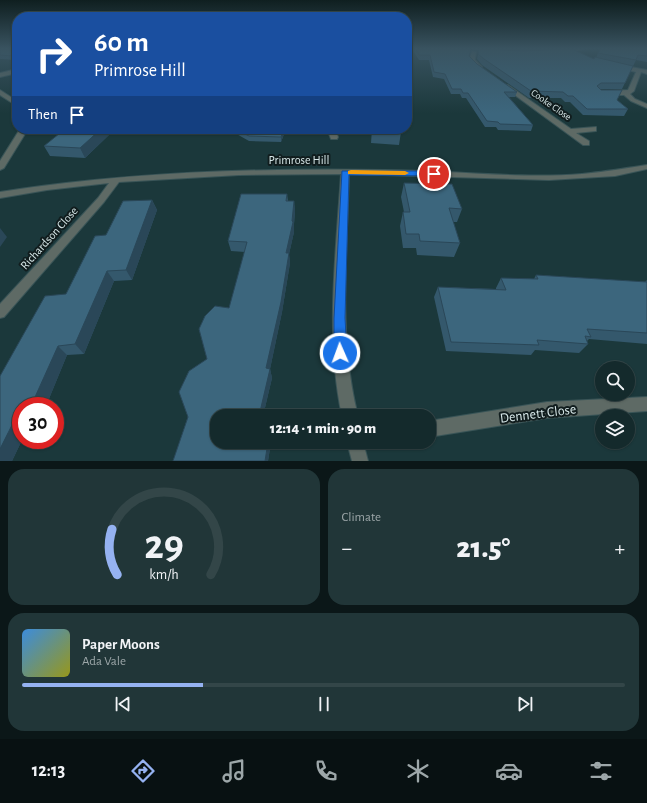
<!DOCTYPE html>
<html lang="en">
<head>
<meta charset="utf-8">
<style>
  body { margin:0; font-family:"Alegreya Sans",sans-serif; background:#213638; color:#f1f3f6; height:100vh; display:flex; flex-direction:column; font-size:15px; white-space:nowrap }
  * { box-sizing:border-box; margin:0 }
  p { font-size:13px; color:#9da7a9 }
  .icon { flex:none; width:22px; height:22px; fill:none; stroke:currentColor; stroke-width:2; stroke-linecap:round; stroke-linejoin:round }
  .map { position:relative; height:461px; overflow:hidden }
  .panel { display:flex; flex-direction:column; gap:8px; padding:8px; background:#0b1718; flex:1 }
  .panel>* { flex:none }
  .top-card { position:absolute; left:12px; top:12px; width:400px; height:122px; border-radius:16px; box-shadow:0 1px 3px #0004,0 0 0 1px #334648; background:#1a4fa0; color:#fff; overflow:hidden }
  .fabs { position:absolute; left:595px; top:361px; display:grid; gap:8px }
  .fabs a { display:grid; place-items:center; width:40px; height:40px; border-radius:50%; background:#142a2c; box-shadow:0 1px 3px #0004,0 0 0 1px #334648; font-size:20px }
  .speed { position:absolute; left:12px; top:397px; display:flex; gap:8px; font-size:20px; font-weight:700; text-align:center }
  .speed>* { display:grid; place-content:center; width:52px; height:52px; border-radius:50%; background:#142a2c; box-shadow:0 1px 3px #0004,0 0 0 1px #334648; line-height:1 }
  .speed .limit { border:6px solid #d22; background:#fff; color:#111 }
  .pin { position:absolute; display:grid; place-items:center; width:34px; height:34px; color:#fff; margin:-17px; border:2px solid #fff; border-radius:50%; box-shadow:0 1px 4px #0007 }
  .me { position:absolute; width:44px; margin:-22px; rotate:358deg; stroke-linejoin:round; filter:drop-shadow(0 0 3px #0008) }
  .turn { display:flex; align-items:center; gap:14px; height:84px; padding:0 16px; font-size:18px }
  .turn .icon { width:52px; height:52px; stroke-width:2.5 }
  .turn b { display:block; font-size:28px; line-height:34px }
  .then { display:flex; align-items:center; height:38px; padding:0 16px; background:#0003; gap:8px; font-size:15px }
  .big { font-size:30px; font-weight:800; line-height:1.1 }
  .panel .card { flex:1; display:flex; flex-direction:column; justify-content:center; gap:6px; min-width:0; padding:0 14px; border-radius:16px; background:#213638 }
  .panel .dial { align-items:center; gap:0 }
  .dial svg { height:104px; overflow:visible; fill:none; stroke:#334648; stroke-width:7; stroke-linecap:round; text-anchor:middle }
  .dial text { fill:#f1f3f6; stroke:none }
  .song { display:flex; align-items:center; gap:12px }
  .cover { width:48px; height:48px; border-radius:6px; background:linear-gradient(135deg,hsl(210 70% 55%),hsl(60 70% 35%)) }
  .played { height:4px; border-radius:2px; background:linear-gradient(90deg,#95b2f1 30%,#334648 30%) }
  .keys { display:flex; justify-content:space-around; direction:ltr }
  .heat { display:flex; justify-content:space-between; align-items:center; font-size:22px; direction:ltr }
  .panel .tiles { flex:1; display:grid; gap:8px; grid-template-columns:1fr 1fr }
  .card:last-child { grid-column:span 2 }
  .trip { position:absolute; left:210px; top:409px; width:226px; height:40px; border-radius:16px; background:#142a2c; box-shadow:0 1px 3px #0004,0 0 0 1px #334648; font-weight:800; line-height:40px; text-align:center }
  .tabs { display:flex; height:64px; justify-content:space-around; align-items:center; background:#081112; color:#9da7a9 }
  .tabs .icon { width:28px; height:28px }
  .tabs .selected { color:#95b2f1 }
  .tabs b { font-size:18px; color:#f1f3f6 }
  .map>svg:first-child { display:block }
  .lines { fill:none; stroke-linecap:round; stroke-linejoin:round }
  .minor-casing { stroke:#395457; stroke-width:2 }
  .minor { fill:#5e6a65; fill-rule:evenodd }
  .wall { fill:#34586c }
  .shaded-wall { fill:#2a4758 }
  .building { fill:#3c667d; stroke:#2a4758 }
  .route { fill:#1a73e8; stroke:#114b97 }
  .slow { fill:#f59e0b }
  .labels { text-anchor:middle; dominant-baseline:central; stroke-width:4; stroke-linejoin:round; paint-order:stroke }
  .far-street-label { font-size:10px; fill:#d8e8e9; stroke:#111d1e }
  .street-label { font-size:12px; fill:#d8e8e9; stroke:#111d1e }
  .near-street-label { font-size:14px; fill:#d8e8e9; stroke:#111d1e }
</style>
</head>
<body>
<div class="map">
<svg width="647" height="461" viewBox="0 0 647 461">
  <rect width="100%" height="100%" fill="#1b383b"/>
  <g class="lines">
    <defs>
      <path id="minor" d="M576,49h8l-21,5 -2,-1z
        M472,51l4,1 -1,8 7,7v2h-4l-9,-9z
        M620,65l27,5v4l-6,-2 -7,19 -4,3 5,5 12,5v4l-16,-7 -7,-6h-16l-3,-2 3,-2 20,-1 8,-18 -18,-4 -1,-1z
        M17,69v4l-17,4v-4z
        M504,85h4l63,44 25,-2v4l-20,2 13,8v4h-6l-79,-58z
        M0,90l17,11v5l-17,-11z
        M20,129h8l-24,39 -4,2v-9z
        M327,129h8l3,8 -1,2h-6z
        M647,165v4l-32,7 -66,4 -200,-6c-2,80 -11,163 9,242h-16c-17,-79 -6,-162 -1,-242l-102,1 -120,7 -15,20 -100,115 -4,1v-14l98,-106 11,-15 -62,7 -47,8v-6c127,-20 255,-24 384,-22 66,0 132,9 198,4 22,-2 44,-6 65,-9z
        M647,397v14l-100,7 -118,19v-16l118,-19z
        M347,442h16l5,19h-16z"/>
    </defs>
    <use href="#minor" class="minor-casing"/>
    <use href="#minor" class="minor"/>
  </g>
  <path class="wall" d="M0,49h17v11l-17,-1z
    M412,49h157l-7,1 32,9 2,-1 2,-5 49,-4v13l-11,-2 -14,29h-22l17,11 11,9 -4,7 -41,-1 -13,-13h-5l-4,-4h-32l-47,-33 -5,-6 2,-9 -8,-1 -2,7 8,8 40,28 -2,5h-6l24,28 -2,6 -33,-1 -2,-3h-11l-19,-29h-4l-2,-4h-9l-7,-15 -11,-2 -4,-17h-10z
    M232,129h54l-5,13 -32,-1 -16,-9z
    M372,129h29v3l-2,13 -28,-2z
    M111,133l-26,25 -35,-2 -6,-10z
    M404,183l58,26 -5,13h-4l7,21 -6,14 -37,-2 -1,-7h-13l-3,-22 3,-14h1l-3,-15z
    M241,194h46l1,7h6l1,10 -1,13v8l-5,22 1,9 -8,49 -12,57 2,9 -9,38h-46v26h54l-3,19h-95l15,-44 -9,-25 10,-21 18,-12 -8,-30 6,-13 10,-10 14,2 16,-56 -14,-1 -3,-10z
    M152,200l5,10 -25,70 -18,1 -30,73 -17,1 -21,51h-25v34h1l-10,21 -12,-85 66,-82 40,-59z
    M536,275l109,7 2,-2v64l-58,-5 -2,2 1,3 -9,9 -44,-3 -4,5 -85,-4 -12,-54 4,-10 58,2v-1l5,-10 33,1z"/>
  <path class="shaded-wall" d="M541,49h28l-29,3z
    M17,54v6l-3,-4z
    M101,129h8l2,4 -26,25 -5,-10z
    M284,129h2l-5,13v-5z
    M152,200l5,10 -25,70 -6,-10z
    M294,201l1,10 -1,13v8l-5,22 1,9 -8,49 -12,57 2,9 -9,38h-4l7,-48 26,-147z
    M0,228l7,9 -7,10z
    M107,271l7,10 -30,73 -9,-10z
    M58,346l9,9 -21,51h-15z
    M15,419l6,4v17h1l-10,21h-12v-12z
    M268,442h3l-3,19h-3z"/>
  <path class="building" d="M0,49h17v5l-3,2 -14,-1z
    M416,49h55l-2,7 8,8 40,28h-13l29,33 -33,-1 -2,-2 -11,-1 -19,-28h-5l-2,-4h-9l-7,-15 -11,-2 -4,-17h-11z
    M479,49l44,2 49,-2 22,10 1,-2 38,9 -8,17h-24l-4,3 4,4h21l-5,10 11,9h-41l-14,-13h-5l-5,-4 -32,-1 -47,-32 -6,-5z
    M601,49h46v7l-9,-1 -2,5 -38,-7z
    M65,129h36l-21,19 -36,-2z
    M235,129h49l-3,8 -32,-1z
    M373,129h28v3l-29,-1z
    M404,183l48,1 10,25 -13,-1 11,35 -40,-2 -1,-7h-13l-3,-22h7z
    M241,194h46l-1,7h8l-2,20 1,1 -7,31h3l-8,49 -15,66 4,1 -11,47h-42v26h51l-3,19h-92l15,-44 -9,-25 10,-21 18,-12 -8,-30 6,-13 10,-10 14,2 18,-66 -19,-1z
    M152,200l-26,70 -19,1 -32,73 -17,2 -27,60h-10v12l-6,1 -15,30v-73l45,-80 21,-2 29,-58 11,-1 17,-34z
    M536,275l111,7v51l-60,-4 4,8 -6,-1 3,8 -51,-4 2,5 -88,-3 -13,-55 68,3 -5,-12 37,1z"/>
  <linearGradient id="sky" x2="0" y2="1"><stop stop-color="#0f1f20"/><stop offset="0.43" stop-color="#395360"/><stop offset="1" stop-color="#395360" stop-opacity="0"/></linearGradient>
  <rect width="647" height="113" fill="url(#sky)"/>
  <path class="route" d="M342,171h92l4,3 -4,2 -85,-1 -4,143 2,35 -2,4 -5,1 -4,-1 -2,-4v-35z"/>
  <path class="slow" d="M351,170l54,1 4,2 -4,2 -57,-1v-3z"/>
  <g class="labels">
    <g class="far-street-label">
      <text transform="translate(551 105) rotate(35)">Cooke Close</text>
    </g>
    <g class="street-label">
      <text x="299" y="160">Primrose Hill</text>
      <text transform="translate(49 238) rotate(-48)">Richardson Close</text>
    </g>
    <g class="near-street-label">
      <text transform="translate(538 414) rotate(-7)">Dennett Close</text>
    </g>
  </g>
</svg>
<div class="fabs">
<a><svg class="icon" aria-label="search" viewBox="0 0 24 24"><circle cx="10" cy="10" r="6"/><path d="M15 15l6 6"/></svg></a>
<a><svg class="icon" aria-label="layers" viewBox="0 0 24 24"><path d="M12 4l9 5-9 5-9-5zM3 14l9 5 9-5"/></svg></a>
</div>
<div class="speed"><div class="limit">30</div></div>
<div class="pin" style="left:434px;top:174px;background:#d93025"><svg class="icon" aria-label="arrive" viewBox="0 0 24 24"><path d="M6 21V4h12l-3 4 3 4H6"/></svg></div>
<svg class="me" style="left:340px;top:353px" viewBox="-20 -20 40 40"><circle r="17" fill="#1a73e8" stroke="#fff" stroke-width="3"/><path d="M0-11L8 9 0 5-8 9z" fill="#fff"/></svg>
<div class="trip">12:14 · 1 min · 90 m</div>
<div class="top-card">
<div class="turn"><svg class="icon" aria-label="right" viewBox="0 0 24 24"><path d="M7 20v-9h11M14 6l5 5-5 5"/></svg><div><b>60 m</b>Primrose Hill</div></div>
<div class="then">Then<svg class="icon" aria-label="arrive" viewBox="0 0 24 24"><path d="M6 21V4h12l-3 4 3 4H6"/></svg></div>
</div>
</div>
<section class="panel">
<div class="tiles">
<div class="card dial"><svg viewBox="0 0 100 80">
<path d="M14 69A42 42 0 1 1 86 69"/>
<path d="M14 69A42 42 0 0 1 10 34" stroke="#95b2f1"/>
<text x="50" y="56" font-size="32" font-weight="700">29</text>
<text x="50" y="72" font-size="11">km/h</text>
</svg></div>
<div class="card"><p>Climate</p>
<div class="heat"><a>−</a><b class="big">21.5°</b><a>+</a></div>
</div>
<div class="card">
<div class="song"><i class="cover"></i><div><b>Paper Moons</b><p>Ada Vale</p></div></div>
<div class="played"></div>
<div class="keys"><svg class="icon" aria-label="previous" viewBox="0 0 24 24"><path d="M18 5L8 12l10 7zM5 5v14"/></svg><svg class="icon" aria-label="pause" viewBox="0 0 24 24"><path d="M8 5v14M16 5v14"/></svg><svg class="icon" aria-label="next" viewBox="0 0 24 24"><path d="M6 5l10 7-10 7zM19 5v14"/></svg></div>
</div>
</div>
</section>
<nav class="tabs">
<b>12:13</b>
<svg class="icon selected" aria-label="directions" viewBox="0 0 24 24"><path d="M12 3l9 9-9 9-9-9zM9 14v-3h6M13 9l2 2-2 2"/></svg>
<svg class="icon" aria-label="music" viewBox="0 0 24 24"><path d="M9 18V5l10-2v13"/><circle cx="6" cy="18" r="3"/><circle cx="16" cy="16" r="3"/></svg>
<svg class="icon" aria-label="phone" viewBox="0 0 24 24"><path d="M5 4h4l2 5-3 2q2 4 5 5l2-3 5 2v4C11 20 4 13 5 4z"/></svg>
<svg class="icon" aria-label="climate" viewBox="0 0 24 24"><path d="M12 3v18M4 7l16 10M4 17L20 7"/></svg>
<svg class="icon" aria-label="car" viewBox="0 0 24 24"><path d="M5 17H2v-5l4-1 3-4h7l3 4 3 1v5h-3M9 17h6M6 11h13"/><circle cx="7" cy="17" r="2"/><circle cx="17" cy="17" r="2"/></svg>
<svg class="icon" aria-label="filters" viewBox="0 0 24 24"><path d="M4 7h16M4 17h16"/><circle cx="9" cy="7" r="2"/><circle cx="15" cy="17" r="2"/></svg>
</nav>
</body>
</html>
